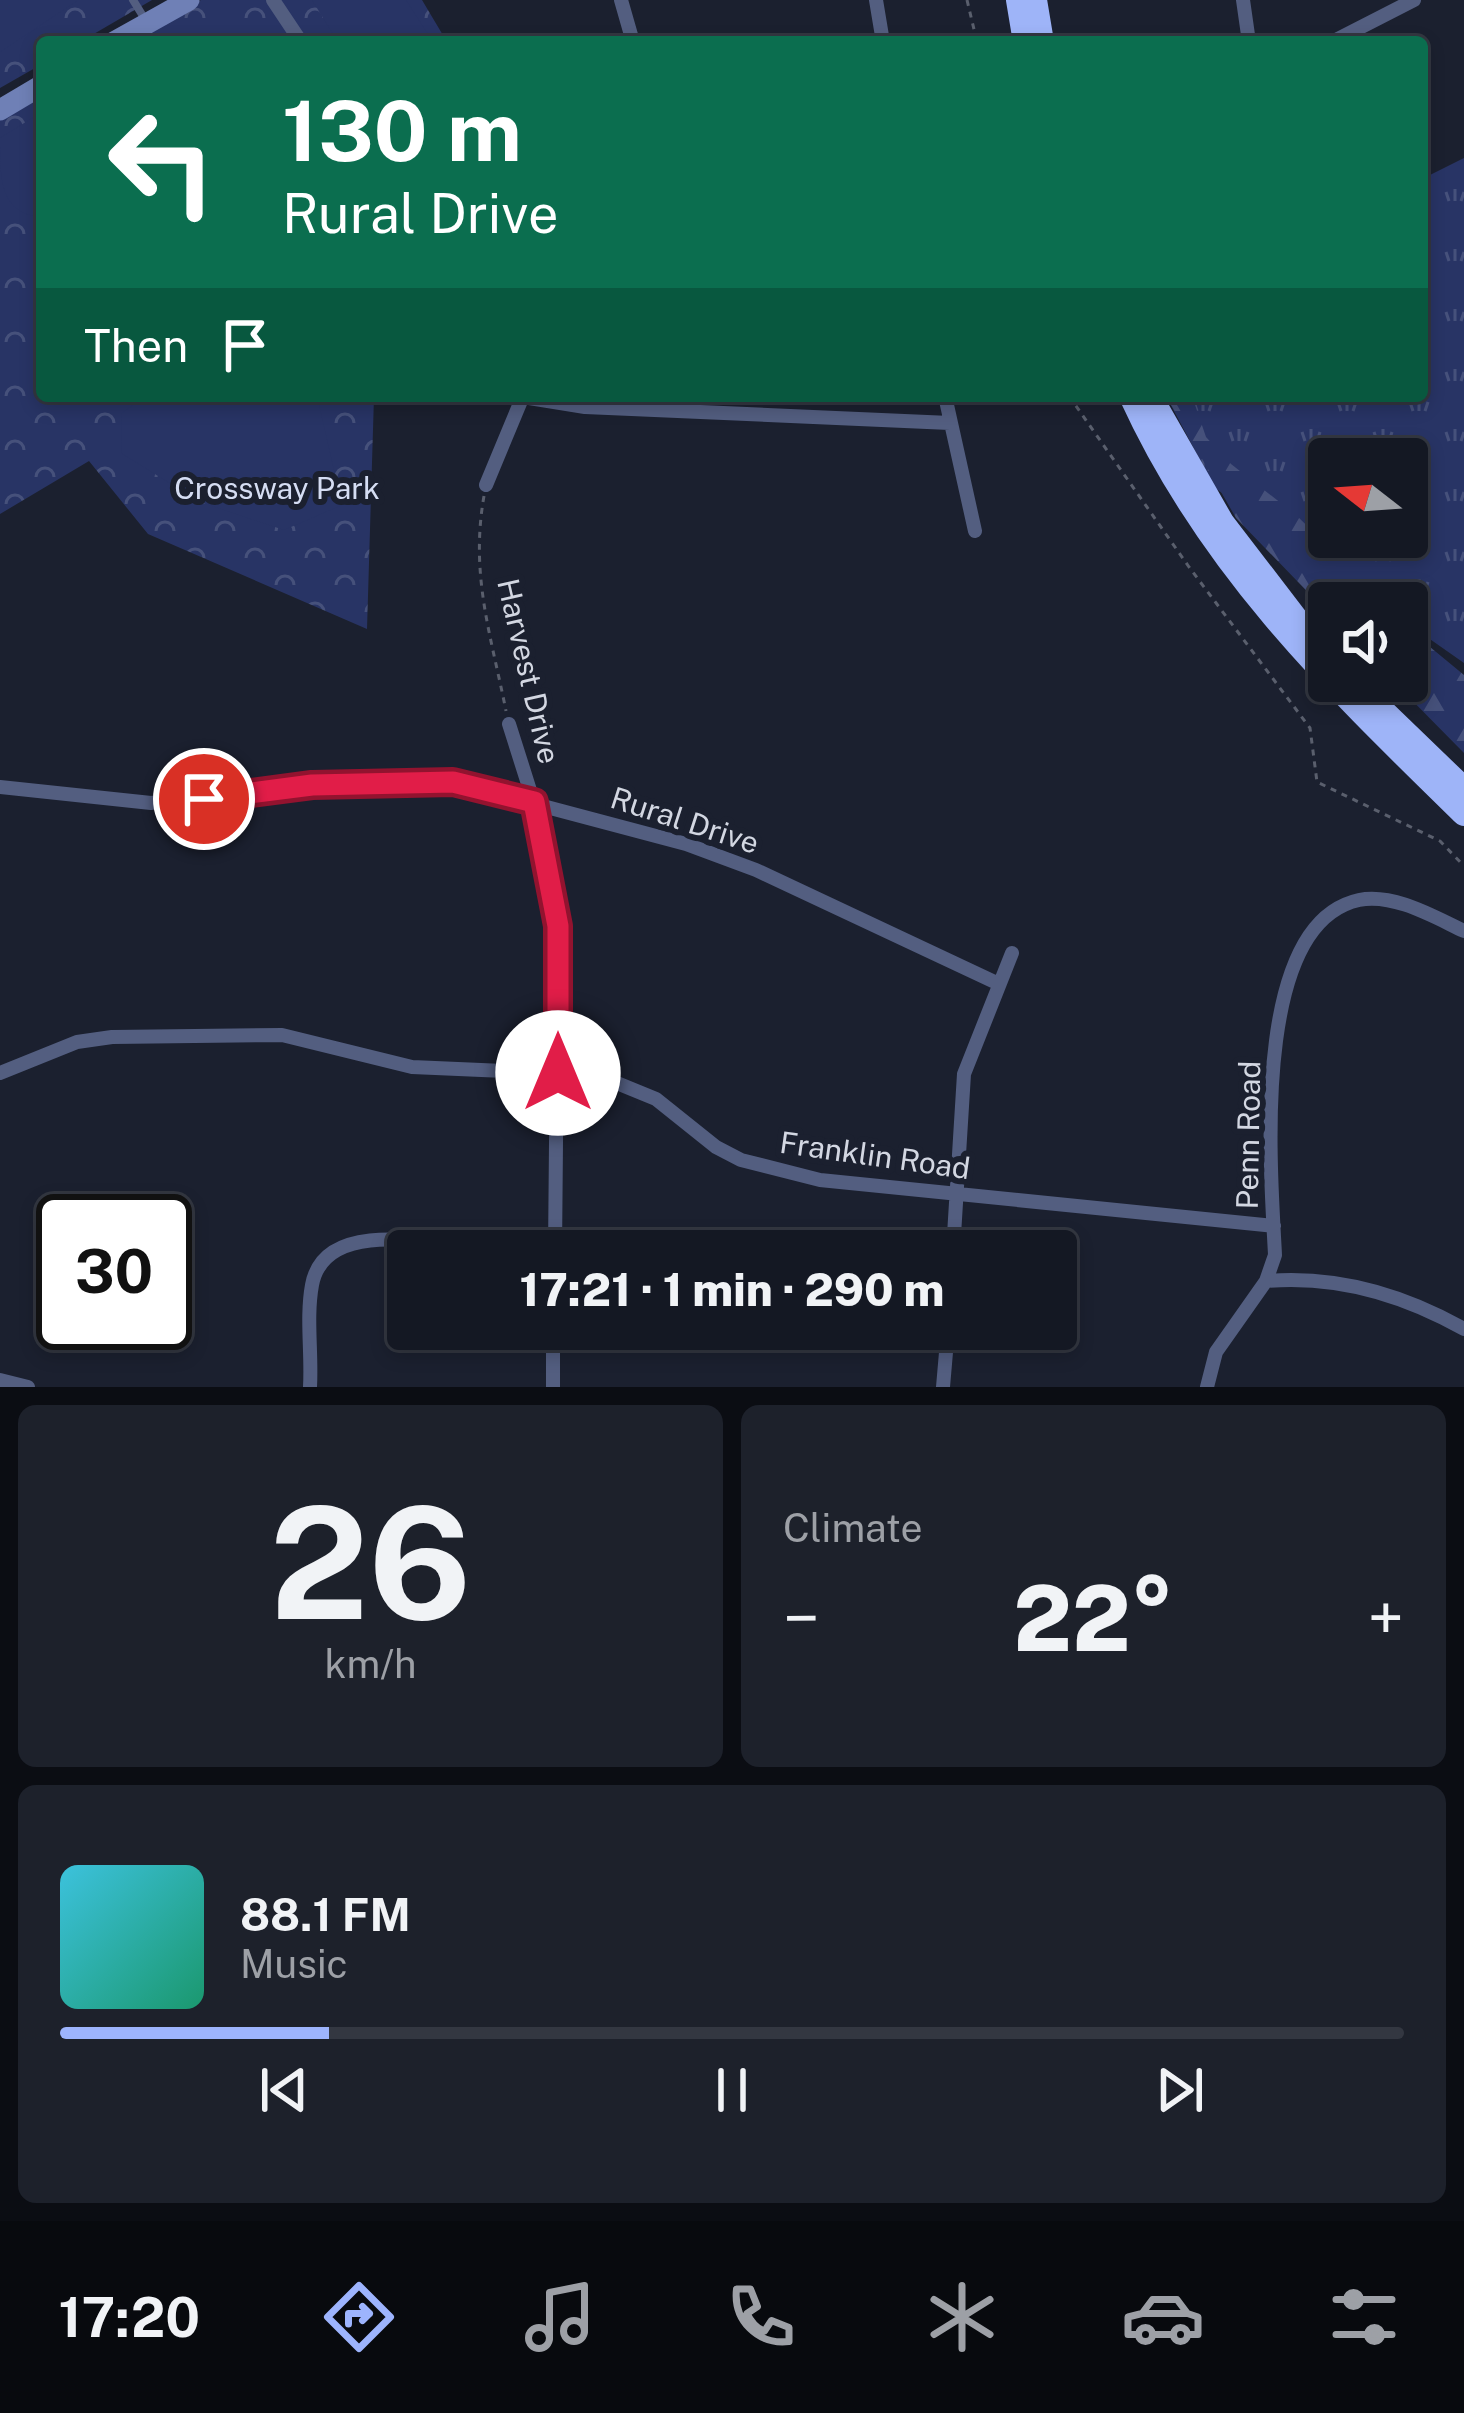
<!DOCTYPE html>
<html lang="en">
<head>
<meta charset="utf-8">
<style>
  body { margin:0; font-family:"Public Sans",sans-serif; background:#1d212b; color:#f1f3f6; height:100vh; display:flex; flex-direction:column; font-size:45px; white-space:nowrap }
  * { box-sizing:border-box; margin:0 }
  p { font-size:39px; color:#9da0a6 }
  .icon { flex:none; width:66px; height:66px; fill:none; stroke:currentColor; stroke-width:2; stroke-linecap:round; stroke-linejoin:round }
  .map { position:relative; height:1387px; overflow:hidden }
  .drawer { display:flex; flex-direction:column; gap:18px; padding:18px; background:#0b0d13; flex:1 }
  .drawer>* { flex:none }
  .banner { position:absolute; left:36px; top:36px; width:1392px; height:366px; border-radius:12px; box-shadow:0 6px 18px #0003,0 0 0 3px #333741; background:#0b6e4f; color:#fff; overflow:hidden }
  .needle { width:78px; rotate:287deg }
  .controls { position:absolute; left:1308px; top:438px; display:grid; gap:24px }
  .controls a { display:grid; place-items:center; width:120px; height:120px; border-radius:12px; background:#141823; box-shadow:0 6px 18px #0003,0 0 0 3px #333741; font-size:60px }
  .speed { position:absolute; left:36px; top:1194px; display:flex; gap:24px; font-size:60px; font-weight:700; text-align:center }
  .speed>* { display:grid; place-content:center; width:156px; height:156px; border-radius:50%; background:#141823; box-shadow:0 6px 18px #0003,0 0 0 3px #333741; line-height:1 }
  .speed .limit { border:6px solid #111; border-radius:18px; background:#fff; color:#111 }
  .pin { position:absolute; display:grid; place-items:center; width:102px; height:102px; color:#fff; margin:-51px; border:6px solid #fff; border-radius:50%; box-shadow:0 3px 12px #0007 }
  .me { position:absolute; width:132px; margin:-66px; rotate:0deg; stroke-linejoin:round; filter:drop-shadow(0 0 9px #0008) }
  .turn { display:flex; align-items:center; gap:42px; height:252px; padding:0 48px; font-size:54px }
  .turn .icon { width:156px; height:156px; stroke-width:2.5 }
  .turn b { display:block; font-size:84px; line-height:102px }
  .then { display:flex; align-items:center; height:114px; padding:0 48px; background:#0003; gap:24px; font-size:45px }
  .big { font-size:90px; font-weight:800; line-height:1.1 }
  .drawer .card { flex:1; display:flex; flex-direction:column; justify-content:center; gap:18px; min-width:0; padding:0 42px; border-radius:18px; background:#1d212b }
  .drawer .dial { align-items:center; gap:0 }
  .dial b { font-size:156px; line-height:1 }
  .song { display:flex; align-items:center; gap:36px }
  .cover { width:144px; height:144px; border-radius:18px; background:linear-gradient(135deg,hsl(190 70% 55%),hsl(160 70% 35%)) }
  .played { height:12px; border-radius:6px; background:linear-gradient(90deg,#9db4fd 20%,#333741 20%) }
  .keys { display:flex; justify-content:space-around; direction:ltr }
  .heat { display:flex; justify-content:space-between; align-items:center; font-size:66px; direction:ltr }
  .drawer .tiles { flex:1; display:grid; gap:18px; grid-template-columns:1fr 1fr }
  .card:last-child { grid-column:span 2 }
  .trip { position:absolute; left:387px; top:1230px; width:690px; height:120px; border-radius:12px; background:#141823; box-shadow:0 6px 18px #0003,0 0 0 3px #333741; font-weight:800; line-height:120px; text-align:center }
  .dock { display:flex; height:192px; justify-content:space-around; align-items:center; background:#080a0e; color:#9da0a6 }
  .dock .icon { width:84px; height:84px }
  .dock .current { color:#9db4fd }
  .dock b { font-size:54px; color:#f1f3f6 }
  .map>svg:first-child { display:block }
  .grass { fill:url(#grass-tufts); fill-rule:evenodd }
  .forest { fill:url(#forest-firs) }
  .park { fill:url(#park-crowns) }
  .pitch { fill:#283465 }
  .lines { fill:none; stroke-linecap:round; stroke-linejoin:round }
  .path { stroke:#5a5f6d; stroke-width:3; stroke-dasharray:6 6; stroke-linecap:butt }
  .lane { stroke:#535e80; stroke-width:8 }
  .street { stroke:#535e80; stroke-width:14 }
  .secondary { stroke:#6f80b6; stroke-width:21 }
  .highway { stroke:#9eb4f8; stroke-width:24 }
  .route-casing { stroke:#92132f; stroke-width:30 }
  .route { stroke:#e11d48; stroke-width:21 }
  .labels { text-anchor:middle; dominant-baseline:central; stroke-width:12; stroke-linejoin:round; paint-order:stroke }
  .park-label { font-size:30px; fill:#d5ddf3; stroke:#1b202f }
  .street-label { font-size:30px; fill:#d3d7e2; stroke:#1b202f }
</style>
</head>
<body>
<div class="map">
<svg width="1464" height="1387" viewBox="0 0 1464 1387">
  <defs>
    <pattern id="grass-tufts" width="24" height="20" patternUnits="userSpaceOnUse" patternTransform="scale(3)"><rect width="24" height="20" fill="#283465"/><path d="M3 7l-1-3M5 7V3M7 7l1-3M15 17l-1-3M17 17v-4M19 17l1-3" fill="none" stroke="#46517b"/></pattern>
    <pattern id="forest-firs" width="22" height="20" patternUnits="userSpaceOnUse" patternTransform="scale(3)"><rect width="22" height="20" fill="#283465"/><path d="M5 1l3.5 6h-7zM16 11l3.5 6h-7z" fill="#46517b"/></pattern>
    <pattern id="park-crowns" width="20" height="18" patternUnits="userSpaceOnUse" patternTransform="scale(3)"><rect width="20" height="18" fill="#283465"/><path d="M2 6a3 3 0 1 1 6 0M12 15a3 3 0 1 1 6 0" fill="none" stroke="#46517b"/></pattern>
  </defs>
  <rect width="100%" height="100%" fill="#1b202f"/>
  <path class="grass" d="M1464,158v505l-57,-40v-20h-28l-164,-115 -49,-92h256v-217zM1329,459h78v78h-78z"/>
  <path class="forest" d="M1166,396h26l14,41 25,27 65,51 90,88h-57v11l-93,-96z
    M1407,628l57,47v78l-71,-72h14z"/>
  <path class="park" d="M0,0h152l-72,42h-38v22l-42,24z
    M201,0h221l25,42h-319z
    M42,91v305h332l-7,233 -219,-95 -59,-73 -89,53v-398z"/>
  <path class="pitch" d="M0,0h76l1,1 -77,51z
    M312,0h94l27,42h-95z
    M42,112v105c-42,-3 -42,-37 -42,-79z
    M145,396h172l25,109 -58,25 -84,-28 -79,-49 1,-40z"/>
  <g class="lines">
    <path class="path" d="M967,0l10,42
      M1069,396l120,171 121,161 7,54 123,59 24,25
      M484,496c-14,79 7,139 22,215"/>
    <path class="lane" d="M133,0l13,21"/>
    <path class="street" d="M273,0l28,42
      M621,0l12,42
      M876,0l7,42
      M1243,0l6,42
      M1332,42l82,-42
      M945,396l30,135
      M523,397l62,10 365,16
      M486,485l37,-89
      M509,724l25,79 24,123 -3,325
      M0,787l151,16 161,-18 141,-3 233,62 70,26 243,114
      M0,1073l77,-31 35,-5 170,-2 130,32 165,7 35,7 44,18 60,48 25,13 79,20 454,46
      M953,1251l11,-177 48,-121
      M1266,1281c71,-6 136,13 198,48
      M0,1380l28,7
      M310,1387c2,-34 -4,-69 2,-102 13,-71 129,-39 180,-34
      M553,1387v-58
      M943,1387l5,-58
      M1207,1387l9,-35 50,-71 9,-26c-4,-82 -26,-331 84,-355 35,-7 75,17 105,31"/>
    <path class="secondary" d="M114,42l75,-42
      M0,110l42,-25"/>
    <path class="highway" d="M1018,0l7,42
      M1035,0l7,42
      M1131,396c78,171 201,289 333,418
      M1150,396l72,126 89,116
      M1352,681l112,108"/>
  </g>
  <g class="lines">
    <defs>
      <path id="route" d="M204,799l108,-14 141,-3 81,20 24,124v147"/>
    </defs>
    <use href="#route" class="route-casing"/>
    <use href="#route" class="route"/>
  </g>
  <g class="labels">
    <g class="park-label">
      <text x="277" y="488">Crossway Park</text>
    </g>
    <g class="street-label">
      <text transform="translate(529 671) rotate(77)">Harvest Drive</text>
      <text transform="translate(685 820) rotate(18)">Rural Drive</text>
      <text transform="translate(1248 1135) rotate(-89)">Penn Road</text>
      <text transform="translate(875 1155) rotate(8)">Franklin Road</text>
    </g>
  </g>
</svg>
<div class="controls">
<a><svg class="needle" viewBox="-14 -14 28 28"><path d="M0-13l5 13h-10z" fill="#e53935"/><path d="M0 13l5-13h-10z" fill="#9da0a6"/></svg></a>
<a><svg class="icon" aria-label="sound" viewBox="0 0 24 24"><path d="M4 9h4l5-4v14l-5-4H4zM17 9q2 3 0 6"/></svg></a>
</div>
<div class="speed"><div class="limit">30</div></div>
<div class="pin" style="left:204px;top:799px;background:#d93025"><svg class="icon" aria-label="arrive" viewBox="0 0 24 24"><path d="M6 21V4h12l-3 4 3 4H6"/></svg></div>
<svg class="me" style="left:558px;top:1073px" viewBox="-20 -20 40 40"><circle r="19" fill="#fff"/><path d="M0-13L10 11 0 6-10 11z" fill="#e11d48"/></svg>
<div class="trip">17:21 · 1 min · 290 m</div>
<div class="banner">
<div class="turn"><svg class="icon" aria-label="left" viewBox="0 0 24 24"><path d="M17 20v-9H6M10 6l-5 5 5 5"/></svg><div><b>130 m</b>Rural Drive</div></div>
<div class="then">Then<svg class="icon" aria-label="arrive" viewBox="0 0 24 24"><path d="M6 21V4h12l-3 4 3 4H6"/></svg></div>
</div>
</div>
<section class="drawer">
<div class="tiles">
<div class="card dial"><b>26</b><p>km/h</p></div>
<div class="card"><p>Climate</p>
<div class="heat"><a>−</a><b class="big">22°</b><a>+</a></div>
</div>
<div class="card">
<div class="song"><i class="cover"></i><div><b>88.1 FM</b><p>Music</p></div></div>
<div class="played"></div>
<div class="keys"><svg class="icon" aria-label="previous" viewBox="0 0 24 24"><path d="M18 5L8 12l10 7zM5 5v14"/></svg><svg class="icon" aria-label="pause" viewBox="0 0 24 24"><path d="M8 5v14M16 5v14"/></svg><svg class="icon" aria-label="next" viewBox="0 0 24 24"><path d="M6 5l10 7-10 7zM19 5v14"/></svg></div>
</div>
</div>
</section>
<nav class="dock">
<b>17:20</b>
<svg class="icon current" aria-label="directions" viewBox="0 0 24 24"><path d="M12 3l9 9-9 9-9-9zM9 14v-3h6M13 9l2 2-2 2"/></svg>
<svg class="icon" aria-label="music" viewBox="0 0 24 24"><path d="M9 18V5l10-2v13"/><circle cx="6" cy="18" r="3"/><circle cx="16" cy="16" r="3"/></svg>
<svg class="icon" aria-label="phone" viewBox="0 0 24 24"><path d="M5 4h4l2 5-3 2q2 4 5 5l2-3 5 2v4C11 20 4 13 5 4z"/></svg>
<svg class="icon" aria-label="climate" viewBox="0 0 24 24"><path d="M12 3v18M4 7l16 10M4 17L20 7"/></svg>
<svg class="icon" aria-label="car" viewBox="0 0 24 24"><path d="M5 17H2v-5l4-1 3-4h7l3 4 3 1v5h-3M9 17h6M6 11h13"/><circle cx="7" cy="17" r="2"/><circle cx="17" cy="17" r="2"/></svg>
<svg class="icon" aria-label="filters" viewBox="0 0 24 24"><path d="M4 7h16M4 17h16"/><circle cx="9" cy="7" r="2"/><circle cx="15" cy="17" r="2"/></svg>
</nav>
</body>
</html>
